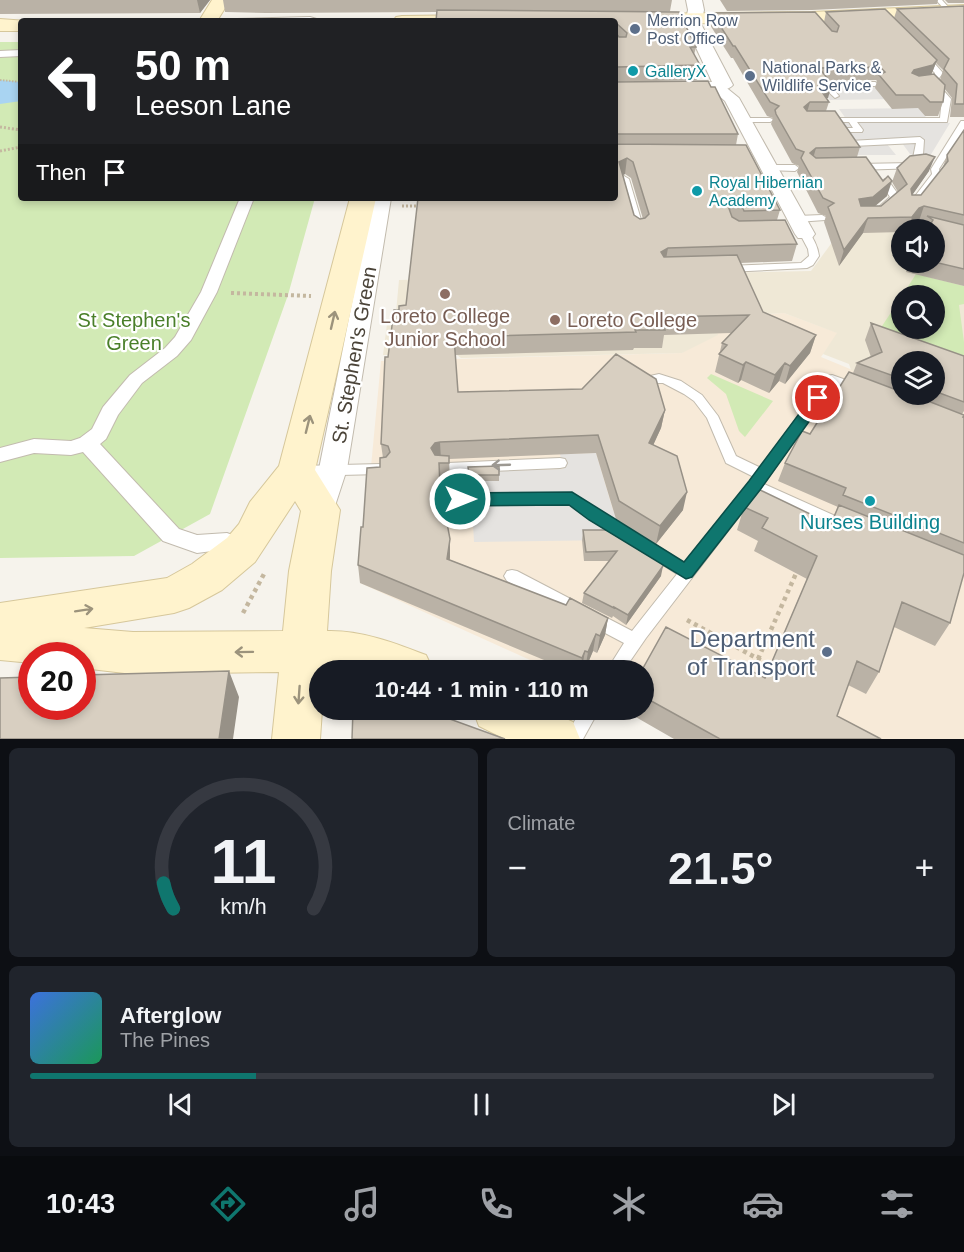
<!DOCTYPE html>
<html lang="en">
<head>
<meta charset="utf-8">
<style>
  body { margin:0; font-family:Helvetica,sans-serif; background:#20242c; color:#f1f3f6; height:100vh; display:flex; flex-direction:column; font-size:22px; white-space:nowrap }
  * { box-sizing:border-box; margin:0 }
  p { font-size:20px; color:#9ea1a6 }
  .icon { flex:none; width:33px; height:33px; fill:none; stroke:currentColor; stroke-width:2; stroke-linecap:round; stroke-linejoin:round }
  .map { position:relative; height:739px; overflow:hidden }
  .panel { display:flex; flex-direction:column; gap:9px; padding:9px; background:#0d0f14; flex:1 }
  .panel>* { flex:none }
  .hud { position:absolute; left:18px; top:18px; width:600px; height:183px; border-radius:6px; box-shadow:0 3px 9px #0003; background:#202124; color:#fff; overflow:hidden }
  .tools { position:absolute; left:891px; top:219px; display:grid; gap:12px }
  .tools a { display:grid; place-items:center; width:54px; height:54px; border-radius:50%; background:#171b24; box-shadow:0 3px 9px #0003; font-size:30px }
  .speed { position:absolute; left:18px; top:642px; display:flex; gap:12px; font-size:30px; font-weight:700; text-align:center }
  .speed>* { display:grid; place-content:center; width:78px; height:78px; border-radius:50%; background:#171b24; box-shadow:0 3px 9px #0003; line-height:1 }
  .speed .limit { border:9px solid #d22; background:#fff; color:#111 }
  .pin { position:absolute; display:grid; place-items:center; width:51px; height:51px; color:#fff; margin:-26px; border:3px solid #fff; border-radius:50%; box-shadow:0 2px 6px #0007 }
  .me { position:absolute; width:66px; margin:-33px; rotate:90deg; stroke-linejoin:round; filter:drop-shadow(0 0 4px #0008) }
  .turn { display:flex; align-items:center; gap:21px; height:126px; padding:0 18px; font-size:27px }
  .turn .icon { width:78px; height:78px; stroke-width:2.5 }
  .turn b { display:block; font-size:42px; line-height:51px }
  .then { display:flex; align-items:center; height:57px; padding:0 18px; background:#0003; gap:12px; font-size:22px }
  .big { font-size:45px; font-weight:700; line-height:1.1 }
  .panel .tile { flex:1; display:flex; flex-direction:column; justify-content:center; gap:9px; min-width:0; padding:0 21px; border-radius:9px; background:#20242c }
  .panel .dial { align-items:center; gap:0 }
  .dial svg { height:156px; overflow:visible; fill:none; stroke:#363941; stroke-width:7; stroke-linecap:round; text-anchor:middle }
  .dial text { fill:#f1f3f6; stroke:none }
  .song { display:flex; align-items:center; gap:18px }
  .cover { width:72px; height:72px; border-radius:9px; background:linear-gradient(135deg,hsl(220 70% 55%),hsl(150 70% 35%)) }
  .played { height:6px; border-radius:3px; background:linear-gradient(90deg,#0f766e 25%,#363941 25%) }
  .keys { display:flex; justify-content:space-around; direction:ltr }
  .heat { display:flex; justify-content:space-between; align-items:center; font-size:33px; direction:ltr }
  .panel .tiles { flex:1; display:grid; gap:9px; grid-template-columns:1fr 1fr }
  .tile:last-child { grid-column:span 2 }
  .trip { position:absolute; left:309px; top:660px; width:345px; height:60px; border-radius:30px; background:#171b24; box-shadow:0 3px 9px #0003; font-weight:700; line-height:60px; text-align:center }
  .tab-bar { display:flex; height:96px; justify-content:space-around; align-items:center; background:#090b0e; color:#9ea1a6 }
  .tab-bar .icon { width:42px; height:42px }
  .tab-bar .on { color:#0f766e }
  .tab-bar b { font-size:27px; color:#f1f3f6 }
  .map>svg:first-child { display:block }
  .commercial { fill:#f7ead8 }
  .education { fill:#efe8d6; fill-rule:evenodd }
  .green { fill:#d2eab5 }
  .parking { fill:#e5e3e0 }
  .water { fill:#a9d4f2 }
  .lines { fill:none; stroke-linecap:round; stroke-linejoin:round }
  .service-casing { stroke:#c2bbae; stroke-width:2 }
  .pedestrian-casing { stroke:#c2bbae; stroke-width:2 }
  .minor-casing { stroke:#c2bbae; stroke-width:2 }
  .tertiary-casing { stroke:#c2bbae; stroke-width:2 }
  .secondary-casing { stroke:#d6c79b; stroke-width:2 }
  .path-far3 { stroke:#c4b79f; stroke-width:2; stroke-dasharray:1.5 1.5; stroke-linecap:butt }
  .path-far2 { stroke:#c4b79f; stroke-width:3; stroke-dasharray:2 2; stroke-linecap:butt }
  .path-far1 { stroke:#c4b79f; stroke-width:4; stroke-dasharray:3 3; stroke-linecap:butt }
  .path { stroke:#c4b79f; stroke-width:4.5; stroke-dasharray:4 4; stroke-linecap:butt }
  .service { fill:#fff; fill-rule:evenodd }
  .pedestrian { fill:#fff; fill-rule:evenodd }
  .minor { fill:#fff; fill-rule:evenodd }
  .tertiary { fill:#fff; fill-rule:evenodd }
  .secondary { fill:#fff3cd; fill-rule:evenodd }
  .wall { fill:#bab2a6; fill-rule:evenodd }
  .shaded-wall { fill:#979187 }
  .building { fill:#d8cfc1; stroke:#979187; stroke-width:1.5; fill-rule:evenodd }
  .oneway { stroke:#9c937c }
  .oneway2 { stroke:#9c9892 }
  .route { fill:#0f766e; stroke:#0a4d48; stroke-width:1.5 }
  .service-dot { fill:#5c6f8a; stroke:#fff; stroke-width:2 }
  .culture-dot { fill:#0f9aa8; stroke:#fff; stroke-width:2 }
  .education-dot { fill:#8d6e63; stroke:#fff; stroke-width:2 }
  .labels { text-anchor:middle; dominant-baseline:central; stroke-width:4.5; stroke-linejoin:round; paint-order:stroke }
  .far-service-label { font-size:16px; fill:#4e5e75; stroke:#fff; text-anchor:start }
  .far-culture-label { font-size:16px; fill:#0d838f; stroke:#fff; text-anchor:start }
  .education-label { font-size:20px; fill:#785e54; stroke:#fff }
  .park-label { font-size:20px; fill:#4a7f2a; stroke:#fff }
  .street-label { font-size:20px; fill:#4b4439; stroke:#fff }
  .culture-label { font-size:20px; fill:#0d838f; stroke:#fff }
  .near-service-label { font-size:24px; fill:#4e5e75; stroke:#fff; text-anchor:end }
</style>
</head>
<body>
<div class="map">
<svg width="964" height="739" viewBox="0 0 964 739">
  <rect width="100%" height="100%" fill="#f6f3ec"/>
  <path class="commercial" d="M784,313l54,20 -17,24 80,33 1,4 62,20v325h-284l-53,-29h17v-40h-92l-192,-87 21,-222 301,-8 31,-36z"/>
  <path class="education" d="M878,221l38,8 -14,1v32h32l30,-20v173l-52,-20 22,-1v-32h-32l-1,28 -50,-20 -2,-6 -26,-10 14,-21 -53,-20 -71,4 5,18 -36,18 -221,5 -4,-3h-74l4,-31 8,-1 4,-43 412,-9 28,-38zM902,296h32v32h-32z"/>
  <path class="green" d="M0,42h21v156h294l-27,97 -78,219 -76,42 -134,2z
    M916,274l48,12v18l-5,1 5,37v34l-86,-44 24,-36v32h32v-32h-32z
    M711,374l62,27 -28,36 -6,-6 -13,-37 -19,-16z"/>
  <path class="parking" d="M815,81h57l13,15 9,3 -64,1z
    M918,108l13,15h19l-23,38 -17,-7 -8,-11 -15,1 9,11h-44l-16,-22 -14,-10h27l-10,-14z
    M596,453l17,57 9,10 -9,20 -139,2 -2,-36 9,-1 -2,-24h20v-10l64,-2 -3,-15z"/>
  <path class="water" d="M0,80l21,2v19l-21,3z"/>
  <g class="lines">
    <defs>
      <path id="service" d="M936,0h6l9,10 -1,1h-4z
        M310,17l13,4h-89l3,-2z
        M920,54h6l17,19 -7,9 15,17 -4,23h-90l6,8 -1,2h-20l-4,-2 1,-2h14l-4,-6h-24l-4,-2 4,-2h115l2,-20 -12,-13h-5l-4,-2 9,-3 5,-7 -15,-15z
        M822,82h53l4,2 -4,2h-44l8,10 -4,2 -13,-12z
        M740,118h30l4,2 -4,2h-30z
        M961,121h3v9l-25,39 2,5 -26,34h-6v-4l23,-30 -1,-5z
        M920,137l4,3 -1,15 -4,13 -62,2 -4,-3 4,-3 55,-1 4,-20 -63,3 -3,-1v-4z
        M769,165h26l4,3 -4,3 -29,-1 -1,-2z
        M624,176l5,3 15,51 -2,2h-6l-2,-2 -15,-51z
        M885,179l3,1 12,17 -15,12 -5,-3 10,-9 -10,-15z
        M822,215l5,3 -2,2 -28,2 -5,-3 5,-3z
        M918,223l18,5 2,2 -4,3v-3l-19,-2v-4z
        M805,231c8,3 13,17 14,25l-6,9 -6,3 -80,4 -5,-3 5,-3 74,-3 8,-7 -1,-7 -8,-15z
        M659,374l22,7 21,14 16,21 18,40 25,12 67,-92 4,-1 28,10 2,3 -2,3 -4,1 -22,-8 -70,100 87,39 2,4 -2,4 -5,2 -5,-2 -84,-38 -111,145 -22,32h-17l17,-27 -117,-62 -3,-5 3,-5 5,-1 5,1 115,60 45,-57 -33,-21 -2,-4 2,-4 5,-2 5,2 31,19 65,-82 4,-5 -28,-14 -19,-45 -13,-17 -10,-7 -21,-11h-11l-11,4 -6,-4 6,-5z
        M560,458l5,1 2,4 -2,4 -5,1 -94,4 1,21h105l64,41 2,4 -2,4 -5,2 -5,-2 -57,-39 -109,1 -5,-1 -2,-4 -1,-27 -4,-1 -2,-4 2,-4z
        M381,464l5,1 2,4 -2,4 -5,1 -81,2 -5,-1 -2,-4 2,-4 5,-1z
        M581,710h18l-16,29h-19z"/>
      <path id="pedestrian" d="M21,50v6l-21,1v-6z
        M240,198h14l-37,94 -26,48 -14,16 -35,27 -24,32 -12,24 -6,5 79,85 18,6 30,-2 8,3 3,6 -3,6 -38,5 -34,-12 -80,-89 -12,3 -37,-2 -34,9v-14l34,-9 37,2 9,-3 12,-9 11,-22 27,-32 35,-27 10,-11 26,-45z"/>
      <path id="minor" d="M718,83l5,2 16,13 76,136 -3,4h-14l-3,-4 -70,-133 -15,-13z
        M373,198h18l-44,271 -16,49 -10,3 -10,-3 -4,-8 12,-41z"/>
      <path id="tertiary" d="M686,0h16l2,10 -3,14 32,61c-10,14 -98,10 -118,11v-12l97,-2 -27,-58 3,-14z"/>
      <path id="secondary" d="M212,0h18l-13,21h-18z
        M964,5v10l-152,7 -175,2 -6,-1 -3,-4 3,-4 6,-1 175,-2z
        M481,15l6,1 3,4 -97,1 3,-4 6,-1z
        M0,19l27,2h-6v10h-21z
        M350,198h26l-61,272 25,40 -9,61 -4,60c34,-1 68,12 99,24l7,15h-113v40h2l-2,29h-48l7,-67 -146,2 -51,-6v-12h-50v7l-32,-3v-57l167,-25 25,-14 35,-26 12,-14 11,-22 29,-36zM295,501l6,10 -12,60 -6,60 -150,1 -49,-4 90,-15 15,-5 33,-18 33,-28z
        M473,710h73l27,12 7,17h-75l-26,-13z"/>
    </defs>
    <use href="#service" class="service-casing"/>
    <use href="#pedestrian" class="pedestrian-casing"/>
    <use href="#minor" class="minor-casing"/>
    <use href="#tertiary" class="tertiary-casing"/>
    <use href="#secondary" class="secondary-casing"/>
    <path class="path-far3" d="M0,80l21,2"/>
    <path class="path-far2" d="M0,127l21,3
      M0,151l21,-4
      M402,206h16"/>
    <path class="path-far1" d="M231,293l80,3"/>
    <path class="path" d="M243,613l21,-39
      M687,620l84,46
      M758,659l40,-90"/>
    <use href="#service" class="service"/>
    <use href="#pedestrian" class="pedestrian"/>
    <use href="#minor" class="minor"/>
    <use href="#tertiary" class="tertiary"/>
    <use href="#secondary" class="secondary"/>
  </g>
  <path class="wall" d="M0,0h210l-10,13 -200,1z
    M223,0h449l-2,11h-61l87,36 -2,8 6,10 -3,15 -82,2 -179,-70 -170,1 -41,-1z
    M720,0h218l-1,4 -125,6 -85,1z
    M945,0h19v3h-16z
    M964,6v111h-14l2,-19 -8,-10 -1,14 -5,14h-13l-7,-8 -26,1 -17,-21 2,-7 -1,-1 -47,1 -1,17h-2l3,4 -3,9 34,36 -3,10 30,39 -12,10h6l17,-14 -6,-10 5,-14 32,3 -17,24h9l21,-25 5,-15 17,-25v156l-58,-14 4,-10h24v-32h-12l3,-8 -6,-1 -6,2 -5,7h-6v2l-39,1 -24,33 -15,-44 2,-6 -8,-3 -21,-41 2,-6 -7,-3 -19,-35 -2,-4 2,-6 -6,-2 -34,-58h-2l-21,-33 2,-12 112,9 2,-10 68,6 3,-9zM936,63l7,7 -3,10 -9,-5z
    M615,82l123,52 -2,11 44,65 -3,10 20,24 -5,17 -52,2 23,49 53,23 -6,18 -25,31 -6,-3 -10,12 -28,-13 -3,3 -23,-11 7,-29 9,-10 -67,2 -2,13h-28l-1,2 -178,5 3,37 207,18 -4,18 -8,17 30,65 -27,34 -40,-25 -20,-66 -147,6 1,22 -10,1 10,75v3l116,45 42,13 -3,17 -8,18 -4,-2 -8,19 -3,-2 -1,2h-13l-208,-87 -2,-18 5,-38 20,-69 -2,-14 7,-87 11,-47 7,-5zM625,174l6,4 12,41h-3l-6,-4 -11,-40z
    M871,323l93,33v55l-2,3 1,3h1v156l-14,50 -15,23 -41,-19 -15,45 -13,22 -18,-9 -11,31 44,23h-207l-47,-27v-2h17v-40l121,8 42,-99 -53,-28 4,-10 -21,-11 7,-23 86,17 8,-17 -60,-26 7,-18 25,-29 43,-61 4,-10 14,-6 -6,-17zM902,362h32v32h-32z
    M499,466v15h-30l-1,-14z
    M583,530l78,46 -35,49 -13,-9 -1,2 -30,-15 2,-10 25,-32h-25l-2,-21z"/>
  <path class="shaded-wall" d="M197,0h13l-10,13z
    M937,60l-5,13 -3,5 -21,8 6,-16z
    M832,84l-4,14 -14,2 4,-14z
    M810,102l-4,14 -2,-9z
    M816,148l-4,14 -2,-9z
    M935,157l-6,14 -23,33 5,-15z
    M627,158l-2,16 -8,4 2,-16z
    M892,181l-5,15 -19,16 -14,1 5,-14z
    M733,198l-4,17 -2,-12z
    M924,206l-5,15 -6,2 -5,7 4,-13 7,-9z
    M868,218l-5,15 -24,33 5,-16z
    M668,248l-3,17 -4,-13z
    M816,335l-6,18 -25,31 5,-18z
    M746,362l-5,18 -3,3 5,-18z
    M785,363l-6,18 -10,12 6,-18z
    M665,410l-4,18 -15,33 3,-18z
    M440,442l1,18 -5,1 -5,-13 4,-5z
    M687,492l-4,18 -27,34 4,-18z
    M450,539v18l-3,20v-18z
    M663,566l-2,10 -35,49 2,-10z
    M608,618l-3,17 -8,18 3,-17z
    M596,634l-3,17 -8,19 3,-18z
    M585,651l-3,17 -1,2h-1l2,-12z
    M229,671l10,26 -6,42h-14z"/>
  <path class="building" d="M964,6v98h-9l2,-20 -13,-15 5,-10 -52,-50z
    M885,9l52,51 -4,5 -19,5 -2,3 7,3 15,-2 11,11 -2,17h-13l-7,-7h-27l-17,-20 6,-3 -5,-5 -61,1 13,16 -14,2 11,16h-19l-6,5 3,4h28l25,36 -44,1 -6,5 6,5 50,-1 17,24 5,-5 4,5 -19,16 -14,2 2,7h20l26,-22 -10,-16 13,-12 16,-2 9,3 -24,32 1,6h9l27,-34 -1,-6 17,-25v85l-40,-9 -5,2 -7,9 -44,1 -24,32 -16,-43 6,-4 -11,-5 -22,-40 3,-6 -8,-3 -20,-35 -1,-4 4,-4 -9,-4 -35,-56h-2l-21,-33 103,-1 17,19 5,1 2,-6 -13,-14z
    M437,10l242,2 17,35h-6l10,18 -83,2 -2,2v-37l4,5h7l1,-4 -11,-10 -1,5v-7h-179z
    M708,81l3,6h4l23,47h-121l-2,2v-54z
    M615,142v2l131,1 34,65 -36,1 -4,-10 -7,-3 -6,5 5,14 7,4 46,-1 12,24 -129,4 -7,4 3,5 73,-2 26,57 53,23 -26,31 -5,-3 -10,12 -29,-13 -3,3 -24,-11 8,-9 -5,-2 27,-28 -88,2 4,13h-30l1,2 -182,5 4,55 124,-3 34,-35 40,25 9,31 -16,33 28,13 10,36 -27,34 -41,-25 -21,-66 -158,7 -5,1 -4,5 4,7 14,1v7h-10l1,23 10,53 -3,20 119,46 4,-7 38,20 -8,18 -4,-2 -8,18 -3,-1 -3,7 -224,-93 3,-38h2l4,-59 13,-1v-9l6,-1 4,-5 -2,-6 -7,-2 4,-87h3l6,-47h5v-4l7,-1 12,-107h197zM627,158l6,4 16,52 -4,4 -5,1 -6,-4 -15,-53z
    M927,216l37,9v44l-30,-7v-32h-7l6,-10z
    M871,323l93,33v46l-30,-11v-29h-32v17l-45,-16 25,-11z
    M849,372l53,20v2h8l54,21 -1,2h1v126l-121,-48 3,-7 -61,-25 17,-32 8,3z
    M499,466v9h-30l-1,-8z
    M756,488l75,36 8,-19 125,50v18l-14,50 -48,-21 -23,70 -22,-11 -20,55 44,23h-161l-76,-42v-27h-2l24,-43 99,51 52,-122 -55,-28 6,-10 -24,-11z
    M583,530h36l44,27v9l-35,49 -14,-8v1l-30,-15 33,-42 -31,1z
    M229,671l-10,68h-219v-61l32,-1v29h50v-31z
    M353,710h72l80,29h-153z"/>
  <defs><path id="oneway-shaft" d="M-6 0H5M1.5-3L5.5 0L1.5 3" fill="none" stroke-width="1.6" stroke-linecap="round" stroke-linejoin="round" transform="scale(1.5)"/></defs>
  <g class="oneway">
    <use href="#oneway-shaft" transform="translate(333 320) rotate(-77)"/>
    <use href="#oneway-shaft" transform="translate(308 424) rotate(-76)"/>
    <use href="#oneway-shaft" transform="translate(84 610) rotate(-9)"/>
    <use href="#oneway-shaft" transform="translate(244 652) rotate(179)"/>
    <use href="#oneway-shaft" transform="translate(299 695) rotate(94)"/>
  </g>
  <use class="oneway2" href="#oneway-shaft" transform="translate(501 465) rotate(178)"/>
  <path class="route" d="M818,393l5,2 2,3 -2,4 -63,88 -68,87 -6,2 -97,-59 -20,-15 -109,1 -6,-2 -2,-5 2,-4 6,-2 112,-1 112,70 65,-81 64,-86z"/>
  <g class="service-dot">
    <circle cx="635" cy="29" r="6"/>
    <circle cx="750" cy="76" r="6"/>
    <circle cx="827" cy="652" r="6"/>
  </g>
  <g class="culture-dot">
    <circle cx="633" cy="71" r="6"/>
    <circle cx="697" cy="191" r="6"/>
    <circle cx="870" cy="501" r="6"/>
  </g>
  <g class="education-dot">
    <circle cx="445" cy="294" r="6"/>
    <circle cx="555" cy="320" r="6"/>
  </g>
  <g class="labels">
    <g class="far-service-label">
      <text x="647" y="20">Merrion Row<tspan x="647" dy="18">Post Office</tspan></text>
      <text x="762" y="67">National Parks &amp;<tspan x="762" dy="18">Wildlife Service</tspan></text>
    </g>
    <g class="far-culture-label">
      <text x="645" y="71">GalleryX</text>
      <text x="709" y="182">Royal Hibernian<tspan x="709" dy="18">Academy</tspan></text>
    </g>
    <g class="education-label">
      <text x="445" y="316">Loreto College<tspan x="445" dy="23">Junior School</tspan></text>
      <text x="567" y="320" text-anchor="start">Loreto College</text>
    </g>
    <g class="park-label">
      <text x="134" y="320">St Stephen's<tspan x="134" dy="23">Green</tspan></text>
    </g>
    <g class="street-label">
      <text transform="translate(354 355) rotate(-80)">St. Stephen's Green</text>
    </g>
    <g class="culture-label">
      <text x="870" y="522">Nurses Building</text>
    </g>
    <g class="near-service-label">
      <text x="815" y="638">Department<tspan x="815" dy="28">of Transport</tspan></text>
    </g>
  </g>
</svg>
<div class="tools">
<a><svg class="icon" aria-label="sound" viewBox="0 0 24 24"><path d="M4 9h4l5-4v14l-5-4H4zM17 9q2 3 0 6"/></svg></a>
<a><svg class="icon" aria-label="search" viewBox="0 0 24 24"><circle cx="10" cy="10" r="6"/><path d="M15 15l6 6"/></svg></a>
<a><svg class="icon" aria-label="layers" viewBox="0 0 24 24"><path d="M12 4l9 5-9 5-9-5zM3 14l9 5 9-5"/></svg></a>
</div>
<div class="speed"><div class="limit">20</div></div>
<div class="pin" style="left:818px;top:398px;background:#d93025"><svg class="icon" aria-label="arrive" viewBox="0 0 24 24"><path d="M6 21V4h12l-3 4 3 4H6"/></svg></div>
<svg class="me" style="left:460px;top:499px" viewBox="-20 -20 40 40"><circle r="17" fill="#0f766e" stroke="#fff" stroke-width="3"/><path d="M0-11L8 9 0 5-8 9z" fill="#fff"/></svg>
<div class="trip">10:44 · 1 min · 110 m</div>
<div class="hud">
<div class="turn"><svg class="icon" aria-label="left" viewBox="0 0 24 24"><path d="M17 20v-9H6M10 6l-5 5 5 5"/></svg><div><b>50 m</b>Leeson Lane</div></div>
<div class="then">Then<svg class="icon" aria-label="arrive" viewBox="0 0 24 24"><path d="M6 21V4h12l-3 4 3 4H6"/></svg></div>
</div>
</div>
<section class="panel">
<div class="tiles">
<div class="tile dial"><svg viewBox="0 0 100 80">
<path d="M14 69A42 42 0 1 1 86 69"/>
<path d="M14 69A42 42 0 0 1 9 56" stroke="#0f766e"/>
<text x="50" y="56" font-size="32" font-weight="700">11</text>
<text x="50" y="72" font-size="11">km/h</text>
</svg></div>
<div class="tile"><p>Climate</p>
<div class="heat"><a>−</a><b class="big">21.5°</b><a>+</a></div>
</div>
<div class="tile">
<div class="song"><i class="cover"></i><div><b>Afterglow</b><p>The Pines</p></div></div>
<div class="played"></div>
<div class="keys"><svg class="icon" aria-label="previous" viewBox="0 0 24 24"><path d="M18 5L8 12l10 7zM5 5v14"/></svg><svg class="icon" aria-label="pause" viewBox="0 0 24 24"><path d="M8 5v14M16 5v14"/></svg><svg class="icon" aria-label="next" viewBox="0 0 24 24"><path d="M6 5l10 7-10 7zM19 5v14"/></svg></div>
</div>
</div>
</section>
<nav class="tab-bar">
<b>10:43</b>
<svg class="icon on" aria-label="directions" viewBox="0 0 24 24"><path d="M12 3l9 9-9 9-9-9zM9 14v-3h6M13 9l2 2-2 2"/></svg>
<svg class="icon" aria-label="music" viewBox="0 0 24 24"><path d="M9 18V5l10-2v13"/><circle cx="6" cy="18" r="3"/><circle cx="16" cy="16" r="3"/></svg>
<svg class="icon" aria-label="phone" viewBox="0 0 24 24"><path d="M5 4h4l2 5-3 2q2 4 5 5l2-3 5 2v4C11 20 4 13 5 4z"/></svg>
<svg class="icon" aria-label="climate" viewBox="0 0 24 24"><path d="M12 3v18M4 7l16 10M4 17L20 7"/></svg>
<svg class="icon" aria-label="car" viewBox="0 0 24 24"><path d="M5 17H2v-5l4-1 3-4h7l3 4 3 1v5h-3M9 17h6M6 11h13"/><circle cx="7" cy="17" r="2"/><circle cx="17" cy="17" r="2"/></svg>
<svg class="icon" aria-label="filters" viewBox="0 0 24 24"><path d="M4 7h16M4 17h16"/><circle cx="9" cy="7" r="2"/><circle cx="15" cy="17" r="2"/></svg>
</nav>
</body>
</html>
